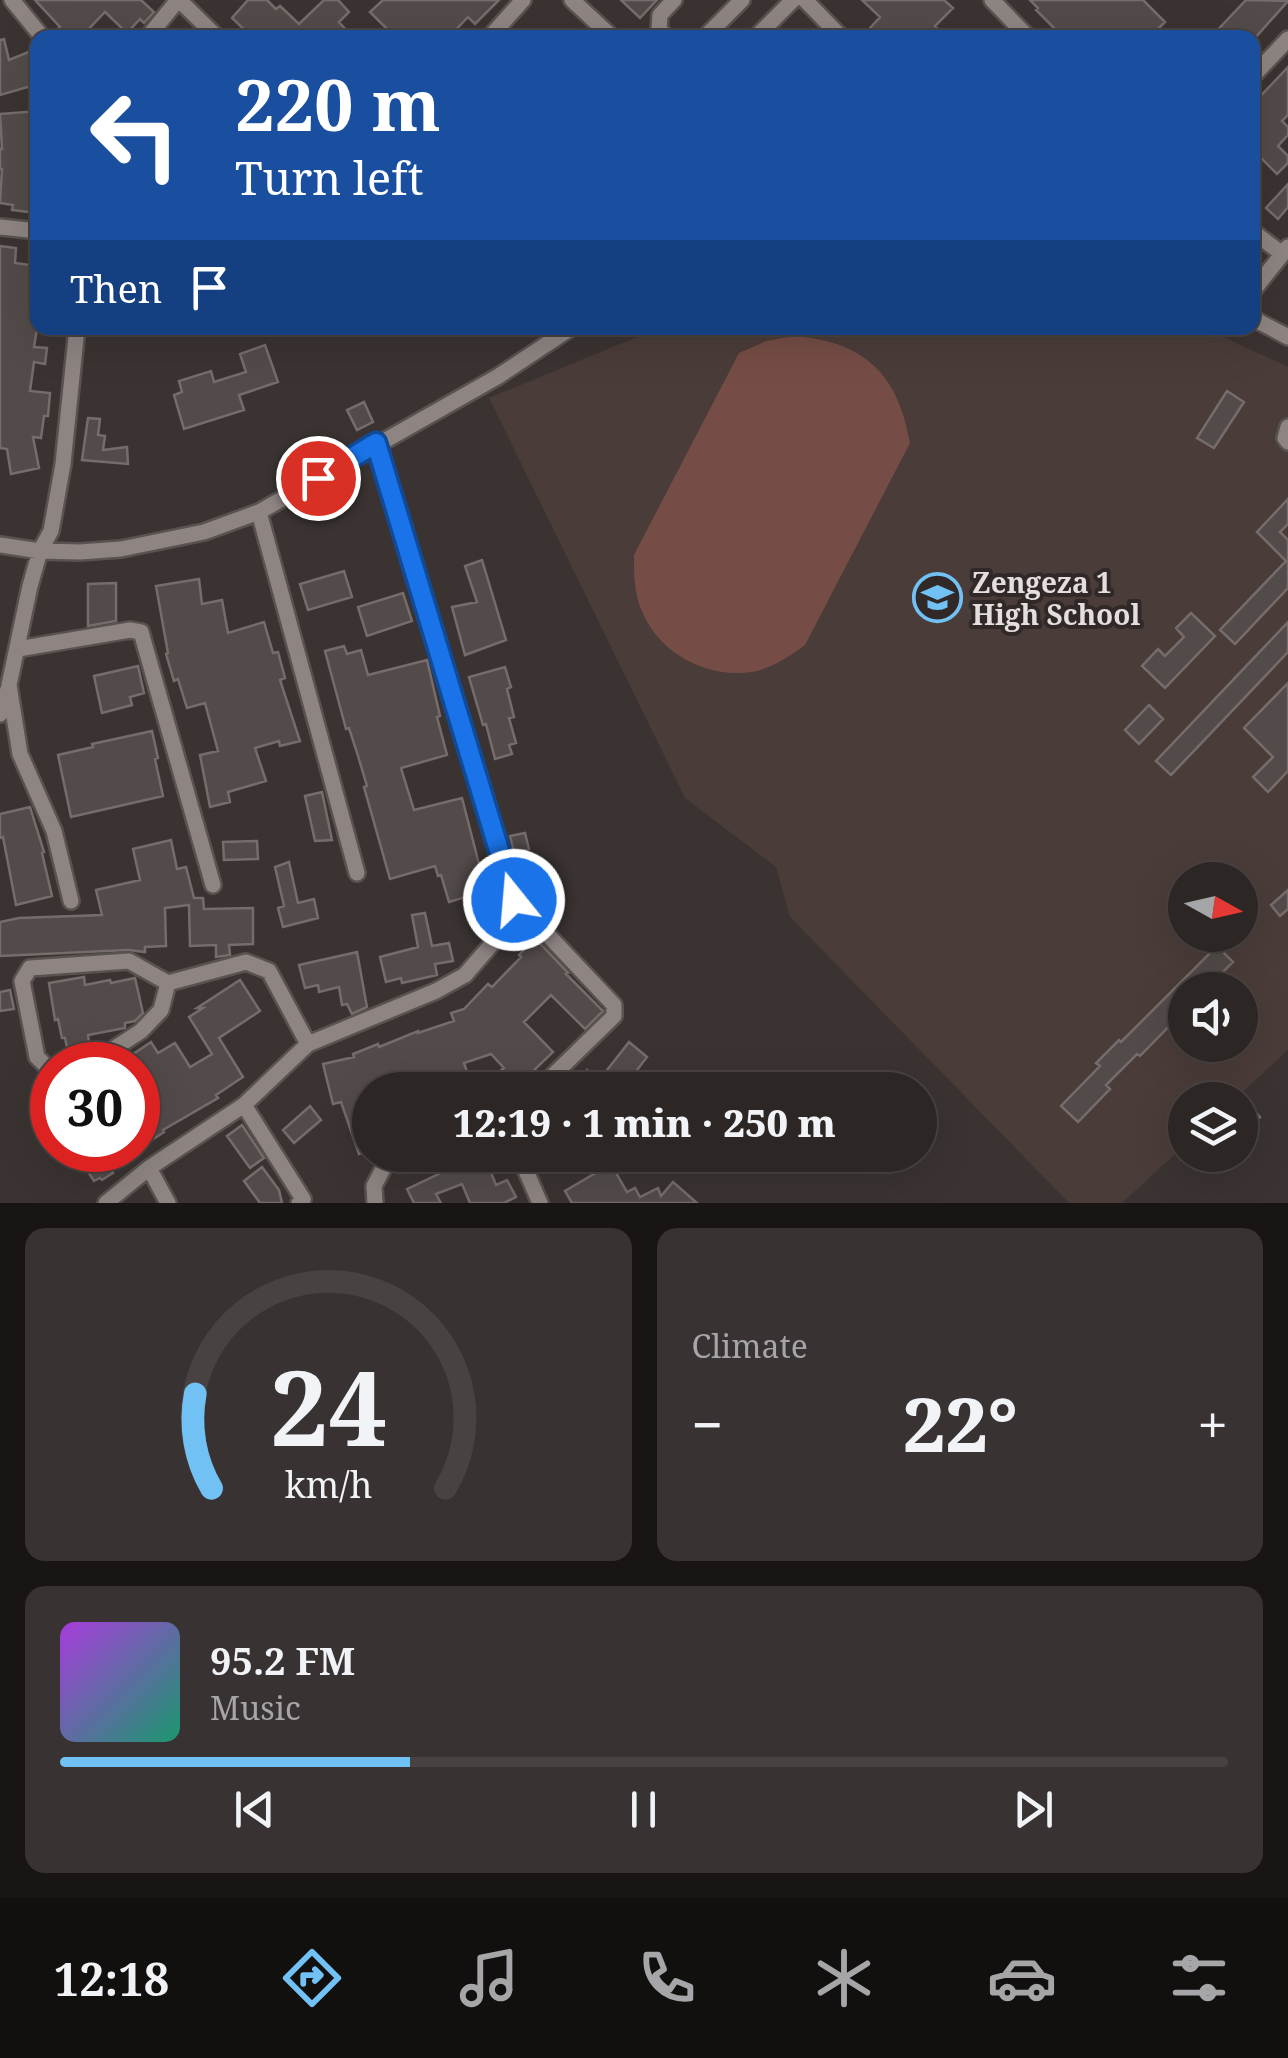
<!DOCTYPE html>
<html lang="en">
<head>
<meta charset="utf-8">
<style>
  body { margin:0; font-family:"Noto Serif",serif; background:#383232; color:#f1f3f6; height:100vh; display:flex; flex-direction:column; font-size:38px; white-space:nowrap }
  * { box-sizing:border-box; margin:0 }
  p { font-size:32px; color:#a6a5a7 }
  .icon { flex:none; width:55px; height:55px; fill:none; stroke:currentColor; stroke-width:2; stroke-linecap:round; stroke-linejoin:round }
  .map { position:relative; height:1203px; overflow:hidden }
  .drawer { display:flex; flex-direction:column; gap:25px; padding:25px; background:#181514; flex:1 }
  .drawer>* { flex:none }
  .hud { position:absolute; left:30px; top:30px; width:1230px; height:305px; border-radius:20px; box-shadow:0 10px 40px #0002,0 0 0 2px #484342; background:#1a4fa0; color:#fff; overflow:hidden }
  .needle { width:65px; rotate:98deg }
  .fabs { position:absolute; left:1168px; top:862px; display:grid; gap:20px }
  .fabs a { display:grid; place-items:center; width:90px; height:90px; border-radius:50%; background:#2c2625; box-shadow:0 10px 40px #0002,0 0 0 2px #484342; font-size:50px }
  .speed { position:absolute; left:30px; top:1042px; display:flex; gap:20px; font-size:50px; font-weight:700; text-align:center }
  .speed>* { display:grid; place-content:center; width:130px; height:130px; border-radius:50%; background:#2c2625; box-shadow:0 10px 40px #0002,0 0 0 2px #484342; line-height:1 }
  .speed .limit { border:15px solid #d22; background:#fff; color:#111 }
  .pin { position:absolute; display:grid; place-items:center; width:85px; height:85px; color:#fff; margin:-42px; border:5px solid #fff; border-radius:50%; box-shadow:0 2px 10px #0007 }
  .me { position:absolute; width:110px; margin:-55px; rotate:343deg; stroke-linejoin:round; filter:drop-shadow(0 0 8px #0008) }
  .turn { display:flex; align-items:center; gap:35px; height:210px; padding:0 40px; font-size:45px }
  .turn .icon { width:130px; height:130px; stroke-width:2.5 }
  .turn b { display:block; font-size:70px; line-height:85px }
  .then { display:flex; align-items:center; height:95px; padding:0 40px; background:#0003; gap:20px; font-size:38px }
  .big { font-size:75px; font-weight:800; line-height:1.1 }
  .drawer .widget { flex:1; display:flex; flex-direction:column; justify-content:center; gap:15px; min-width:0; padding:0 35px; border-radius:20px; background:#383232 }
  .drawer .dial { align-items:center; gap:0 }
  .dial svg { height:260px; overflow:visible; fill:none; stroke:#484342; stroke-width:7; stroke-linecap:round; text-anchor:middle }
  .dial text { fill:#f1f3f6; stroke:none }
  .song { display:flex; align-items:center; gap:30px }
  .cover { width:120px; height:120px; border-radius:15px; background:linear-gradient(135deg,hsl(280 70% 55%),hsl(160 70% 35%)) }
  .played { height:10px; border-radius:5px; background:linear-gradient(90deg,#71c1f4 30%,#484342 30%) }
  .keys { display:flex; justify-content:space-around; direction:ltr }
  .heat { display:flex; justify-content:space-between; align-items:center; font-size:55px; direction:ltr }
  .drawer .tiles { flex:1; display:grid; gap:25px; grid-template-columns:1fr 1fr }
  .widget:last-child { grid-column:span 2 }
  .trip { position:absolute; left:352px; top:1072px; width:585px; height:100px; border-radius:50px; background:#2c2625; box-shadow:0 10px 40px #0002,0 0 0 2px #484342; font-weight:800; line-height:100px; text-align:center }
  .menu { display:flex; height:160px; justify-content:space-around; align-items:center; background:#120f0f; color:#a6a5a7 }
  .menu .icon { width:70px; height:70px }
  .menu .active { color:#71c1f4 }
  .menu b { font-size:45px; color:#f1f3f6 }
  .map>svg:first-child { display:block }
  .built { fill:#4a3c39; fill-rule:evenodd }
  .green { fill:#754d46 }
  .building { fill:#524b49; stroke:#756c6b; stroke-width:2.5 }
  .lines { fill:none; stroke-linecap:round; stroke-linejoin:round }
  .minor-casing { stroke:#585250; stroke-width:20 }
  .minor { stroke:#8e8583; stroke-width:15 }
  .route-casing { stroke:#114b97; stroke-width:25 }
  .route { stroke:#1a73e8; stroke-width:18 }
  .labels { text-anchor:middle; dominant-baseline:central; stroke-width:8; stroke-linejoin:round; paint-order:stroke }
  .poi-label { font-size:28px; font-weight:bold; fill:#e4dfde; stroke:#302927; text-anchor:start }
</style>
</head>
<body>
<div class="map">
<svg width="1288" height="1203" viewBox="0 0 1288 1203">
  <rect width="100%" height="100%" fill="#3a3331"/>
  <path class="built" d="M665,328h539l84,39v683l-54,50h-49v45l-63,58h-53l-279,-286 -14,-50 -91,-69 -196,-400 150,-62zM1185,880h55v55h-55zM1185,990h55v55h-55z"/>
  <path class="green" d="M795,336c70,6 103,38 115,107l-105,202c-15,11 -30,21 -48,26 -47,10 -99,-17 -116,-62 -7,-17 -7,-35 -7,-54l105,-202 27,-12z"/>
  <path class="building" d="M35,0h106l13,12 -10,11 -4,-4 -13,14 -22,-21 -25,26h-17l-7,-7 4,-4z
    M248,0h19l9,9 4,-3 19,18 25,-24h14l11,12 -10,10 7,8 -2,2 5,6h-96l-21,-20z
    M383,0h116l-24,24 -7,-7 -20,21h-52l-26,-26z
    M621,0h36l-17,18z
    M862,0h82l9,8 -18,18 11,12h-85l19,-21z
    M1030,0h113l22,22 -16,16h-85l-28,-28 2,-2z
    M1246,0l42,1 -33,37h-45z
    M4,39l5,21 29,-12v36l-38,11v-55z
    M1288,67v48l-6,6 6,6v8l-10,11 10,10v7l-11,11 -25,-25v-44z
    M38,111v96l-8,-1 -1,6 -17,-2 1,-5 -13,-2 2,-34h-2v-20h2l-2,-35z
    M1288,184v23l-10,12 -12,-11z
    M0,246l16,2 -1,15 23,3v57l-4,24 13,1 -2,16 -11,-2 -4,29 20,2 -2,23h-4l-3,22 -8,-1 6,31 -28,6 -4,-25 -7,-1z
    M265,345l13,37 -39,13 5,15 -60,19 -10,-34 8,-3 -3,-11 32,-10 3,11 32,-10 -6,-18z
    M1227,391l17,11 -30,46 -17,-10z
    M364,402l9,20 -16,8 -10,-20z
    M88,418l12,1 -2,16 7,1 -2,14 24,-3 1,17 -46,-4z
    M1288,499v25l-8,8 8,8v48l-53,56 -15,-14 66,-69 -29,-29z
    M482,560l24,80 -41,15 -13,-48 25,-5 -12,-36z
    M344,571l8,26 -44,13 -8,-26z
    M199,579l3,25 20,-4 6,33 36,-11 9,31 5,-1 7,26 -5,2 20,61 -20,5 -1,-5 -24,7 11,33 -38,11 2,10 -20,5 -10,-52 18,-4 -13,-48 -18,5 -9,-29 -4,2 -8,-27 2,-1 -12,-67z
    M116,583v38l-28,5v-42z
    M403,593l9,28 -45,15 -9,-29z
    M1191,613l24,23 -50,52 -23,-22 16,-17 7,7 19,-19 -8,-9z
    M1288,622v30l-117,123 -15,-14z
    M344,646l3,8 14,-4 7,25 59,-15 13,56 -3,1 10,38 -46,13 13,42 48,-12 17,66h2l8,26 -40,12 -8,-27 -3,1 -3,-10 -45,13 -26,-92 3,-1 -9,-30 -9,-28 -3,1 -21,-78z
    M138,666l6,27 -14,4 2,8 -30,8 -8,-37z
    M505,667l6,20 -4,2 7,28 -5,1 7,25 -7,2 3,9 -17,5 -9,-35 -3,1 -14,-48z
    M1288,683v88l-20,21 -15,-15 20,-20 -29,-29z
    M1149,705l14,14 -24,25 -14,-14z
    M152,731l6,27 -3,1 8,37 -92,21 -13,-62 35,-8 -1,-3z
    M322,792l10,48 -17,1 -10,-45z
    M30,807l14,45 -2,1 10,43 -36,9 -13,-68 -3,1v-24z
    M525,833l4,16 -15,3 -4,-16z
    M171,840l6,29 9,-2 8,31h9l1,11 49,-1v36l-24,1 1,10 -14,2v-12l-26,1 -1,-41 -24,3 1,38 -21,1v5l-17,-2 -128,6v-34l19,-4 83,-3 -6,-25 44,-10 -7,-31z
    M257,841l1,18 -34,1 -1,-18z
    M289,862l9,41 16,-4 4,19 -35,9 -5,-19 6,-2 -9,-39z
    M1288,890v19l-8,7 -9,-11z
    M425,913l7,33 17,-3 4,18 -18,3 2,11 -35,8 -1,-5 -15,4 -6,-25 38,-10 -6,-32z
    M535,938l33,35 -2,1 37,37 -18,18 -34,-34 -27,27 29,30 -21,20 4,5 -6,6 -3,7h-16l-5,-6 3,-3 -9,-10 4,-3 -13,-14 -27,9 9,27h-103v60l-11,4 -18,-52 -8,2 -10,-40 31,-7 -1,-3 25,-10 1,3 39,-16v2l36,-12 -3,-8 13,-4 24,-25 4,3 29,-30 -2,-2z
    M1217,946l16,16 -28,28h-20v20l-45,46 -3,-2 -31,31 4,4 -32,33 -17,-16 39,-40 -4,-3 23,-23 2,2z
    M357,952l10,55 -15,7 -5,-10 -5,1 -3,-18 -20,5 -1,-7 -13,3 -6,-23z
    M84,977l1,8 25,-5 1,3 24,-5 8,35 -8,8 -10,2v5l-37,7 2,16 -5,3 -16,3 -4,-19h-3l-4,-19 -3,1 -6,-37z
    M240,980l20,31 -41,27 24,39 -27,18 2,3 -55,32 1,2 -26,17v-84h-21l34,-23 7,11 17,-10 15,24 22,-13 -23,-37 14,-9h-6z
    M10,990l4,19 -14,2v-19z
    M629,1042l18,15 -19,25 11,8h-25l-14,-11z
    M587,1070l10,9 -10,11h-18z
    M1240,1094l20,23 -20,17z
    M310,1106l11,14 -27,23 -11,-13z
    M242,1125l22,33 -14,10 -23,-32z
    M74,1150h69l-32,20 2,3 -11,7 -2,-2 -6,3z
    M465,1155h19l12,30 11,-5 9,17 -12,6h-34l-8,-19 -26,10 5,9h-27l-7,-14 32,-15 -3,-7z
    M611,1164l16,28 8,-4 5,9 18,-9 3,8 12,-14 24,21h-125l-7,-12z
    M262,1167l17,23 3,13h-22l-16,-22z"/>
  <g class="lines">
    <defs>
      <path id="minor" d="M12,0l31,38
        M179,0l39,38
        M572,0l41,38
        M805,0l37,38
        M992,0l37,38
        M147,38l31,-38
        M489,38l34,-38
        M667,38l-8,-9 1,-14 14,-15
        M704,38l38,-38
        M755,38l38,-38
        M1252,77l36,-38
        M0,227l38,4
        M1252,231l29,22
        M1252,292l36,-45
        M1252,318l36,19
        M1288,427l-3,11 3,4
        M377,443l138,457 99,105v11l-76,74
        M259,512l98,361
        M0,545l40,6 40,1 41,-3 83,-17 55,-20 238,-135 74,-49
        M18,649l112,-19 11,2 72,253
        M0,714l8,-25
        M71,901l-17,-70 -34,-77 -11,-69 21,-99 10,-35 11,-20 12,-67 14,-136
        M89,1065l52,-34 20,-21 7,-27
        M52,1072l-15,-15 -15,-76 8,-13 99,-7 39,22 78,-21 23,9 39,73
        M244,1105l59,94 -4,4
        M519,1155l21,48
        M149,1168l19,35
        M106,1203l43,-35 95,-63 64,-61 128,-53 29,-16 58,-67
        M375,1203l-1,-17 12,-23 24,-8"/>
    </defs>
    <use href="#minor" class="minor-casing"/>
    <use href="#minor" class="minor"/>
  </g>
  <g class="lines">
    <defs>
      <path id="route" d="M318,478l58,-35 138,457"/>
    </defs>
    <use href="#route" class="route-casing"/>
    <use href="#route" class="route"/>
  </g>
  <defs>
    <symbol id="school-ring" viewBox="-11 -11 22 22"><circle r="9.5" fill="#302927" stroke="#71c1f4" stroke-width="1.5"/><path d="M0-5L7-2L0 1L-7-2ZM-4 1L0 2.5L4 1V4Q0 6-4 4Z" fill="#71c1f4"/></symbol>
  </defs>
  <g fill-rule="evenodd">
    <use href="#school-ring" x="910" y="570" width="55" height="55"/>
  </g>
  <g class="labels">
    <g class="poi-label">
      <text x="972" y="582">Zengeza 1<tspan x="972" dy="32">High School</tspan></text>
    </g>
  </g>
</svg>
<div class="fabs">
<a><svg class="needle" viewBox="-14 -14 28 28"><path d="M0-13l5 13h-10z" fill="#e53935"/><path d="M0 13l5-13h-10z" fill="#a6a5a7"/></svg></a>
<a><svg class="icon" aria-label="sound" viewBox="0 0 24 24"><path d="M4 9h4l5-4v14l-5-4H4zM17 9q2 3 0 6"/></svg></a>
<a><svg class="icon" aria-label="layers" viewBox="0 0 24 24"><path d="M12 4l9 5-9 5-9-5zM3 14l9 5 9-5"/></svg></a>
</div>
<div class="speed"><div class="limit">30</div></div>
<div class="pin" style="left:318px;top:478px;background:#d93025"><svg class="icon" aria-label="arrive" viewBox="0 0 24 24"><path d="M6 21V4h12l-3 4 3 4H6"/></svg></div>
<svg class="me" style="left:514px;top:900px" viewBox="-20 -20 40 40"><circle r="17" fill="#1a73e8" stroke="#fff" stroke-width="3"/><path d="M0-11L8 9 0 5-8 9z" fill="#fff"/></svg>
<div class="trip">12:19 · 1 min · 250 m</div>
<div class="hud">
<div class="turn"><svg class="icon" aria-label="left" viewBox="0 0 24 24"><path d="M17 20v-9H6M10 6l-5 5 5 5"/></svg><div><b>220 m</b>Turn left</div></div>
<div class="then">Then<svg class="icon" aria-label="arrive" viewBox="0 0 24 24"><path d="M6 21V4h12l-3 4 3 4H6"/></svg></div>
</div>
</div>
<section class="drawer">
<div class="tiles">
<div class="widget dial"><svg viewBox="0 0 100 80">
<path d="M14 69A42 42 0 1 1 86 69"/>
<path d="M14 69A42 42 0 0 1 9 40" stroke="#71c1f4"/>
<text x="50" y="56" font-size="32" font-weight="700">24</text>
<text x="50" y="72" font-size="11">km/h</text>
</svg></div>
<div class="widget"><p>Climate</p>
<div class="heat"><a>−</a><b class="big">22°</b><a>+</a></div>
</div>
<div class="widget">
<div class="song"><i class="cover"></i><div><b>95.2 FM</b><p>Music</p></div></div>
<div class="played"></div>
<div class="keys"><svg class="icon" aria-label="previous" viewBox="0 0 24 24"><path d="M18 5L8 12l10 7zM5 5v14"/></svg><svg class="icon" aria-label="pause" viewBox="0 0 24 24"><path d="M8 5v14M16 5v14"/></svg><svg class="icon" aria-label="next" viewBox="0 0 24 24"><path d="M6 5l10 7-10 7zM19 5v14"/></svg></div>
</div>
</div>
</section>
<nav class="menu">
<b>12:18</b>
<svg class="icon active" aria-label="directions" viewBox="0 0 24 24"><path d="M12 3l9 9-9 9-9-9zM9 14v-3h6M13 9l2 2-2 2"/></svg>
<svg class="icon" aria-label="music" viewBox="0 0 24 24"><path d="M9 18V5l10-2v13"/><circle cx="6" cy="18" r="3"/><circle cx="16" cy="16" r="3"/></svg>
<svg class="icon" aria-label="phone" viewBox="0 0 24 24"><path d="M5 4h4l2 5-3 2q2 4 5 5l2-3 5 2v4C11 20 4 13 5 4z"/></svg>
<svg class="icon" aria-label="climate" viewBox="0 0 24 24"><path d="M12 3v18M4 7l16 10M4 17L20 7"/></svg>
<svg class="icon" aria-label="car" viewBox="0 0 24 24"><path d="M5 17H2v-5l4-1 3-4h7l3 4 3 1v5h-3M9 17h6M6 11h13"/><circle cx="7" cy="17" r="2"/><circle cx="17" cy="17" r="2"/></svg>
<svg class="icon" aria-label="filters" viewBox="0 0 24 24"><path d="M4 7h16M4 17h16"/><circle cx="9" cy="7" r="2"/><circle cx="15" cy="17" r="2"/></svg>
</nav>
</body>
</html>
